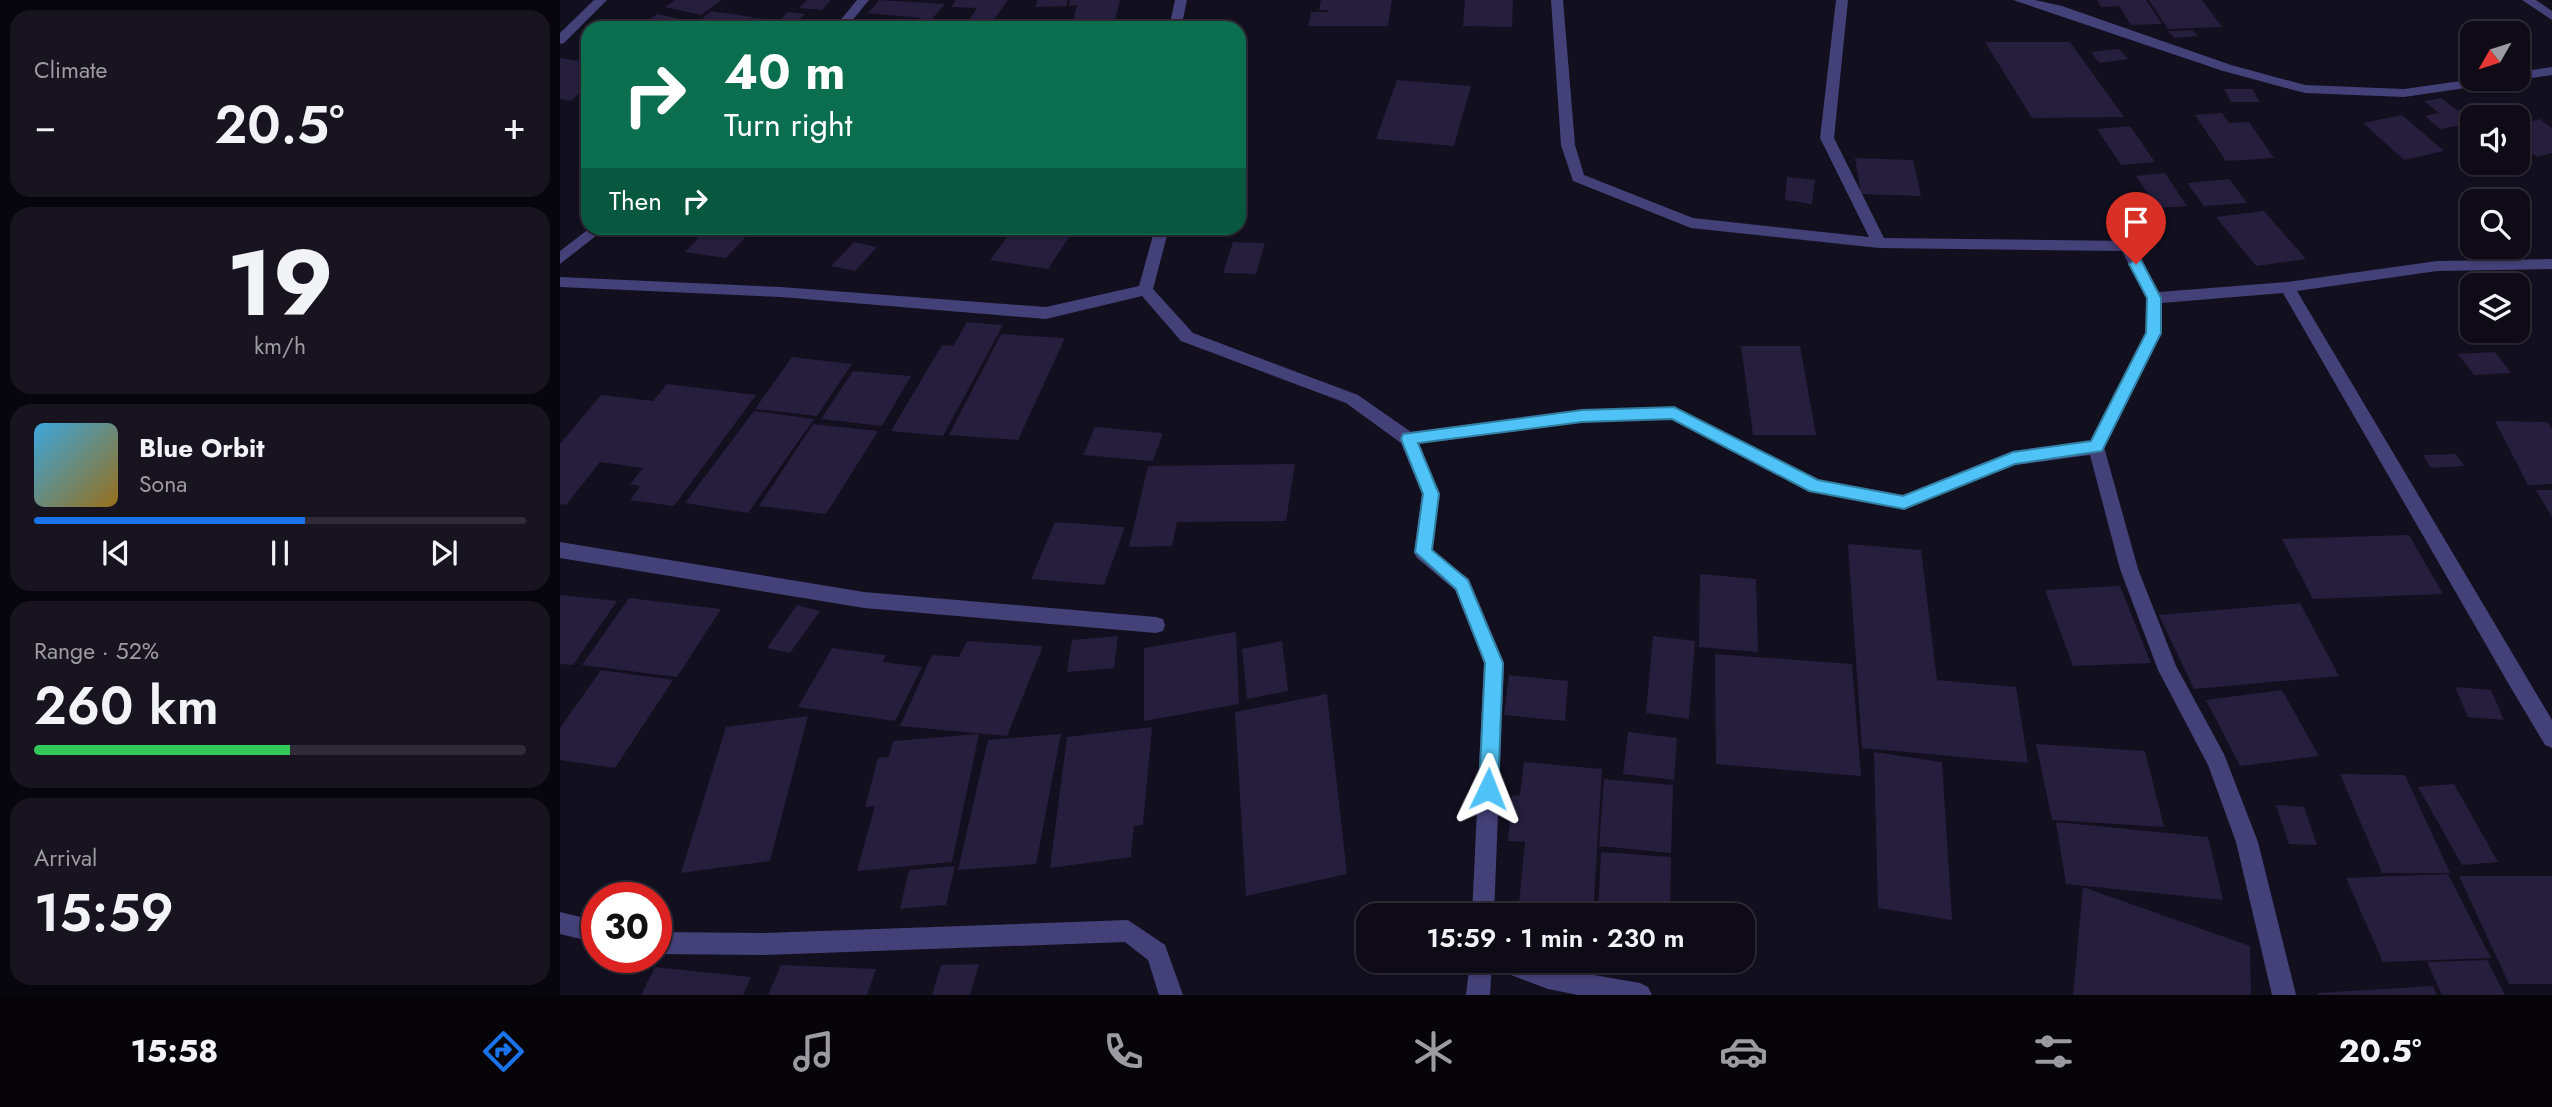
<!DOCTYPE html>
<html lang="en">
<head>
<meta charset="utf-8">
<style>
  body { margin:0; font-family:Jost,sans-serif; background:#171420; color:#f1f3f6; height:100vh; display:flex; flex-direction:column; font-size:26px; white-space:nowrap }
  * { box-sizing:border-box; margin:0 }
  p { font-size:23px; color:#9b9ba1 }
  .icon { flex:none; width:38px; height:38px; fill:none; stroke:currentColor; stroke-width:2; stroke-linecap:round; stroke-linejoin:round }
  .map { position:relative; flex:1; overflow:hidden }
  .sheet { display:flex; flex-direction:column; gap:10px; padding:10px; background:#08060d; width:560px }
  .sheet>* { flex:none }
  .guide { position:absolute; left:21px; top:21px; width:665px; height:214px; border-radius:21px; box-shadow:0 2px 5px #0004,0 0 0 2px #2e2b36; background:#0b6e4f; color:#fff; overflow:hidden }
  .needle { width:46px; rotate:231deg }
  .fabs { position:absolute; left:1900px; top:21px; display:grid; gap:14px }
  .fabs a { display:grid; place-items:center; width:70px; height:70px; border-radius:14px; background:#0e0b17; box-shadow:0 2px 5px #0004,0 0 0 2px #2e2b36; font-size:35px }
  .speed { position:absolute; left:21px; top:882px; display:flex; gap:14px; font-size:35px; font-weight:700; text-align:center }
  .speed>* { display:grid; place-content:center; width:91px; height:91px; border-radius:50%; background:#0e0b17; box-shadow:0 2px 5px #0004,0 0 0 2px #2e2b36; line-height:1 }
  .speed .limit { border:10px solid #d22; background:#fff; color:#111 }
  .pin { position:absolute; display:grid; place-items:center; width:60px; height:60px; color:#fff; margin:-72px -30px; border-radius:50% 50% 50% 0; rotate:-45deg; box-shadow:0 0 7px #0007 }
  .pin .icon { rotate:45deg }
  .me { position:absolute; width:77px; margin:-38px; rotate:2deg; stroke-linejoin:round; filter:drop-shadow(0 0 5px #0008) }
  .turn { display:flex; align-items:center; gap:24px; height:147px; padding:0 28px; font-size:32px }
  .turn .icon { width:91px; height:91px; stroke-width:2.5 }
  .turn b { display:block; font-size:49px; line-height:60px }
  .then { display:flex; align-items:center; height:66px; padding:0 28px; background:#0003; gap:14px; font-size:26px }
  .big { font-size:52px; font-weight:600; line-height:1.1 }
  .sheet .card { flex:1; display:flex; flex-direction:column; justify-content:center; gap:10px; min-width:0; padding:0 24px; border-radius:21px; background:#171420 }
  .sheet .dial { align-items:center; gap:0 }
  .dial b { font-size:91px; line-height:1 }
  .song { display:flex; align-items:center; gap:21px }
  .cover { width:84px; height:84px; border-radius:10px; background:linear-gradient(135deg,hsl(200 70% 55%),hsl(40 70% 35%)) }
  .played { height:7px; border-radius:4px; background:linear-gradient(90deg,#1a73e8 55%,#2e2b36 55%) }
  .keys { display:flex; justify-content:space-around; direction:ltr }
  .heat { display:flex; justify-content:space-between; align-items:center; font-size:38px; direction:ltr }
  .charge { height:10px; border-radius:5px; background:linear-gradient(90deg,#34c759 52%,#2e2b36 0) }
  .trip { position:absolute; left:796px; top:903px; width:399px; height:70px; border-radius:21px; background:#0e0b17; box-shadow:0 2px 5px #0004,0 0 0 2px #2e2b36; font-weight:600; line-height:70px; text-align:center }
  .dock { display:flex; height:112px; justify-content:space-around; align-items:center; background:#060409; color:#9b9ba1 }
  .dock .icon { width:49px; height:49px }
  .dock .selected { color:#1a73e8 }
  .dock b { font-size:32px; color:#f1f3f6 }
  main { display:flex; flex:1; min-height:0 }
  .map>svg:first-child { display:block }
  .building { fill:#251e3d }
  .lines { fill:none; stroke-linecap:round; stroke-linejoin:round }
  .minor { fill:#444078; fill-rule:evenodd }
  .route { fill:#4fc3f7; stroke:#337fa1; stroke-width:2 }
</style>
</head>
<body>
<main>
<section class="sheet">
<div class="card"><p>Climate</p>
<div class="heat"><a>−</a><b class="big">20.5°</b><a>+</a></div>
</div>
<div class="card dial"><b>19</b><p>km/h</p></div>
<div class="card">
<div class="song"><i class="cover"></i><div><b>Blue Orbit</b><p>Sona</p></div></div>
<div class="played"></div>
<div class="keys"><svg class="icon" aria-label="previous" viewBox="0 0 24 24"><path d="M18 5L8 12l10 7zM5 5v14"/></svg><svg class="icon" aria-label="pause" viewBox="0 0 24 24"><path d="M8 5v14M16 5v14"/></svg><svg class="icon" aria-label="next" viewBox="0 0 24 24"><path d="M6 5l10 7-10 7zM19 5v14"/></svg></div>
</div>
<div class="card"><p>Range · 52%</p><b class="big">260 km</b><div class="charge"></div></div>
<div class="card"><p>Arrival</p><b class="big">15:59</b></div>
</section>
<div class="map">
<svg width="1992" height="995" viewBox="0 0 1992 995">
  <rect width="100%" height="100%" fill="#120f1f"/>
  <path class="building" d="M115,0h47l-21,15 -36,-8z
    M247,0h24l-9,10 -23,-2z
    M319,0l66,4 -14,16 25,3 -5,5h-40l9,-10 -52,-5z
    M396,0h52l-15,21 -24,-1 8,-12 -26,-1z
    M478,0h30l-2,6 -31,1z
    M510,0h50l-5,20 -43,3 5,-18 -8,1z
    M761,0h71l-4,26h-80l3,-14h17v-2h-9z
    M905,0h48l-1,27 -49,-1z
    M1537,0h49l16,24 -31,1 -12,-19 -18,1z
    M1589,0h53l20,27 -54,2z
    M151,11l42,6 -13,11 -47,-1z
    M228,12l17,2 -13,14h-48l10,-10 26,2z
    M97,14l33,7 -9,7h-43z
    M452,25h37l-1,3h-38z
    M1632,30l6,6 -24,2 -6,-7z
    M1425,42h85l54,75 -92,1z
    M1559,49l9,10 -29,4 -8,-11z
    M0,58l28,4v14l-4,3h4v7l-17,15 -11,-2z
    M837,80l74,6 -17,60 -78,-7z
    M1664,89h28l8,13h-29z
    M1881,98l16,12 13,-2 12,9h-9v6l-33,6 -15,-13 14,-3 -15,-12z
    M1662,113l7,10 20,-1 25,36 -48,3 -31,-46z
    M1842,115l42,36 -40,9 -41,-37z
    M1980,119l12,9v25l-15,4 -19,-14v-18z
    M1570,126l25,36 -34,3 -24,-36z
    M1295,158l58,2 8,36 -60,-2z
    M1605,173l22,33 -30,2 -21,-32z
    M1227,177l28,3 -3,24 -27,-4z
    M1669,179l18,24 -43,3 -17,-23z
    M1704,211l42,48 -50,7 -40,-49z
    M148,228h46l-28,30 -41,-6z
    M454,228h61l-27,41 -58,-9z
    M294,242l23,5 -22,24 -24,-5z
    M673,242l32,1 -9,31 -33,-1z
    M407,322l36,3 -60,111 -52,-5 51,-86 11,1z
    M441,334l64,4 -47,102 -69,-5z
    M1181,346h59l16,89h-63z
    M1935,352l16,21 -37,2 -16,-21z
    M232,357l60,7 -35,52 -62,-7z
    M293,371l58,5 -29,50 -61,-7z
    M107,384l89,11 -82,111 -44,-6 10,-14 -10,-2 13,-16 -43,-6 -34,43 -6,-1v-60l41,-49 52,6z
    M194,411l60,8 -66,94 -63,-10z
    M1935,421l52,1 5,7v55l-24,1z
    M253,424l65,7 -52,83 -67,-8z
    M535,427l68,6 -10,28 -70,-6z
    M1896,454l8,12 -33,2 -8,-13z
    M735,464l-9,57 -109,1 -5,24 -43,1 19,-81z
    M1976,490h16v27z
    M495,522l70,5 -21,58 -73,-6z
    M1849,535l34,59 -130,5 -31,-60z
    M1288,544l73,6 16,130 79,7 12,76 -166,-15z
    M1140,574l56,5 2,73 -59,-5z
    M1560,586l31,77 -78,3 -28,-76z
    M0,595l57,6 -44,64 -13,-1z
    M69,598l92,11 -44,68 -95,-12z
    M1740,603l39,73 -145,13 -35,-74z
    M237,605l23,6 -30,42 -23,-5z
    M676,632l3,72 -95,17v-73z
    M558,636l-4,32 -47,4 5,-32z
    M1093,636l42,5 -6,78 -43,-6z
    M407,641l76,5 -36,90 -107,-10 32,-71 27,2z
    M722,641l6,50 -41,8 -5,-50z
    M272,648l54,7 -3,7 39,5 -27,54 -97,-14z
    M1155,654l137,10 9,112 -145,-12z
    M41,670l72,10 -58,88 -55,-8v-32z
    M949,675l59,6 -3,40 -61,-6z
    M1895,687l36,3 13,30 -36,-3z
    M1722,690l37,66 -79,10 -34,-66z
    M767,694l20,180 -101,22 -11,-184z
    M248,716l-38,145 -89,12 45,-146z
    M592,727l-9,98 -9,1 -3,31 -81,11 17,-131z
    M1068,732l49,6 -3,42 -51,-6z
    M419,734l-27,128 -95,9 18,-65 -10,1 13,-49 11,-1 4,-16z
    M501,734l-25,130 -78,6 30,-130z
    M1476,744l109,7 19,76 -112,-7z
    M1314,752l68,10 10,158 -74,-12z
    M964,762l78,7 -9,146h-75l7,-73 -17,-1 4,-46 8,1z
    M1780,774l65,1 45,98h-68z
    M1044,779l69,6 -2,68 -72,-7z
    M1894,784l44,78 -36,3 -44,-78z
    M1716,805l28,2 13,38 -28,-1z
    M1496,822l152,15 15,63 -157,-16z
    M1041,852l70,5 -1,58h-72z
    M395,866l-9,39 -46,4 9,-39z
    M1888,874l43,84 -108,4 -37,-84z
    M1899,876h93v108h-43z
    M1523,887l167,59 1,49h-178z
    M1927,960l18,35h-63l-15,-33z
    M419,964l-9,31h-38l9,-30z
    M221,965l95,4 -9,26h-99z
    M95,967l96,10 -8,18h-102z
    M1873,986l4,9h-119v-2z"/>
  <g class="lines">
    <path class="minor" d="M34,0h13l-43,43 -4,1v-11z
      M297,0h12l-23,28h-12z
      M615,0h12l-6,28h-12z
      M991,0h12l12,145 9,30 109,43 176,19 -49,-99 16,-138h12l-14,138 50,100 243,3 5,1 27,50 128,-10 150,-21 115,-2v10l-115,2 -140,20 255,429v28l-7,-3 -34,-57 -228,-395 -121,10v30l-58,114 34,122 38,97 48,88 34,88 38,153h-24l-36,-153 -28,-77 -50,-95 -38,-101 -30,-114 -75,10 -111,44 -95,-18 -137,-72 -90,3 -163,22 21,50 -8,56 37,29 35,84 -10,252h-22l12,-252 -29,-73 -38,-32 -3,-5 8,-59 -21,-51 -55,-40 -165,-62 -39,-45 -96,23 -265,-22 -221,-10v-10l221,10 265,20 93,-21 16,-58h14l-16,61 40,44 165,62 53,37 171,-22 92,-3 144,73 85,15 110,-44 78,-10 55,-108v-35l-24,-47 -243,-3 -188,-20 -118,-47 -12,-36z
      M1453,0h22l27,6 169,59 74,20 99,4 71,-10h31l-6,4 -96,14 -99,-4 -82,-22z
      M1962,0h14l16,11v9z
      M1992,67v8l-34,5 -4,-1h4v-7z
      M30,228h16l-46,36v-13z
      M0,542l304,50 292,25 7,2 2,6 -2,6 -7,2 -292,-25 -304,-50z
      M0,912l37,9v22l-37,-9z
      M568,920l37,25 18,50h-24l-11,-35 -23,-18 -360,13 -109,-1v-22l109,1z
      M910,961h63l15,6 92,16 8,4 4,8h-74l-30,-6 -53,-20 -3,-7 -2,33h-24z"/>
  </g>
  <path class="route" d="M1576,259l5,1 20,38v35l-59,118 -87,13 -111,45 -95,-18 -137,-72 -90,3 -164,21 21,51 -7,56 36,30 35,83 -5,126 -3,7 -7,2 -6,-2 -3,-7 6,-126 -29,-74 -41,-37 8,-58 -22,-55 2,-5 179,-24 92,-3 144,73 85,16 110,-44 78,-11 55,-108 1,-35 -18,-34z"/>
</svg>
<div class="fabs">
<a><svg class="needle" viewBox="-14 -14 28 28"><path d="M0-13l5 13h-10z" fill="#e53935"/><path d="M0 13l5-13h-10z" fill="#9b9ba1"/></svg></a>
<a><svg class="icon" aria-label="sound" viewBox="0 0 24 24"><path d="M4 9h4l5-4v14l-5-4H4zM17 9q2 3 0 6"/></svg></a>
<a><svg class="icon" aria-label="search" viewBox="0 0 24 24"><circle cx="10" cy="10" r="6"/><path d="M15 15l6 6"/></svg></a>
<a><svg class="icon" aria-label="layers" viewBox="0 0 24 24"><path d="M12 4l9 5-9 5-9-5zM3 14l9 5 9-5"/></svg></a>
</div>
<div class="speed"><div class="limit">30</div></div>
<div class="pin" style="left:1576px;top:264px;background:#d93025"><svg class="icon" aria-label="arrive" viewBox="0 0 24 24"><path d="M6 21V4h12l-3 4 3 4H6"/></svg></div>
<svg class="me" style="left:928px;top:789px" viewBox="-20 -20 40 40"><path d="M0-17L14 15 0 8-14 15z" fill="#4fc3f7" stroke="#fff" stroke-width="4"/></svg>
<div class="trip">15:59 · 1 min · 230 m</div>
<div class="guide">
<div class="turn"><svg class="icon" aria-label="right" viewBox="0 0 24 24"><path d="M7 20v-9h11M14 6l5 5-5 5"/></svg><div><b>40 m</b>Turn right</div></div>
<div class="then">Then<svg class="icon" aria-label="right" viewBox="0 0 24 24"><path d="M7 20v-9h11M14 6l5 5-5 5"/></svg></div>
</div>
</div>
</main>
<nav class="dock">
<b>15:58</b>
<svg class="icon selected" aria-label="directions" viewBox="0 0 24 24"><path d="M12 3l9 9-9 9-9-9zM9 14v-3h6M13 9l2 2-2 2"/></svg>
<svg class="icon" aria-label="music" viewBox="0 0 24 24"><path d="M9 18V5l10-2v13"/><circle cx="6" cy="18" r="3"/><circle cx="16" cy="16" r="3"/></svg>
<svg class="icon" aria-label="phone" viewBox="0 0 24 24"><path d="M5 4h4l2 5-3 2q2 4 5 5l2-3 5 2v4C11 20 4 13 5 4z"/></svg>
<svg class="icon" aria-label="climate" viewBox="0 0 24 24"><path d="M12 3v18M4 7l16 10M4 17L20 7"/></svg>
<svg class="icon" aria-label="car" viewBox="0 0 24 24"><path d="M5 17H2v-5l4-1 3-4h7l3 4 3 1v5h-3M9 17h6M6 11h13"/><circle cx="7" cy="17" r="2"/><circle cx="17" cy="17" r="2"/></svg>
<svg class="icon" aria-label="filters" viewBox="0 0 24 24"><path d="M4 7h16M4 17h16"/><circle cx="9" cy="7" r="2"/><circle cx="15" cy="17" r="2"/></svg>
<b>20.5°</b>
</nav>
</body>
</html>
